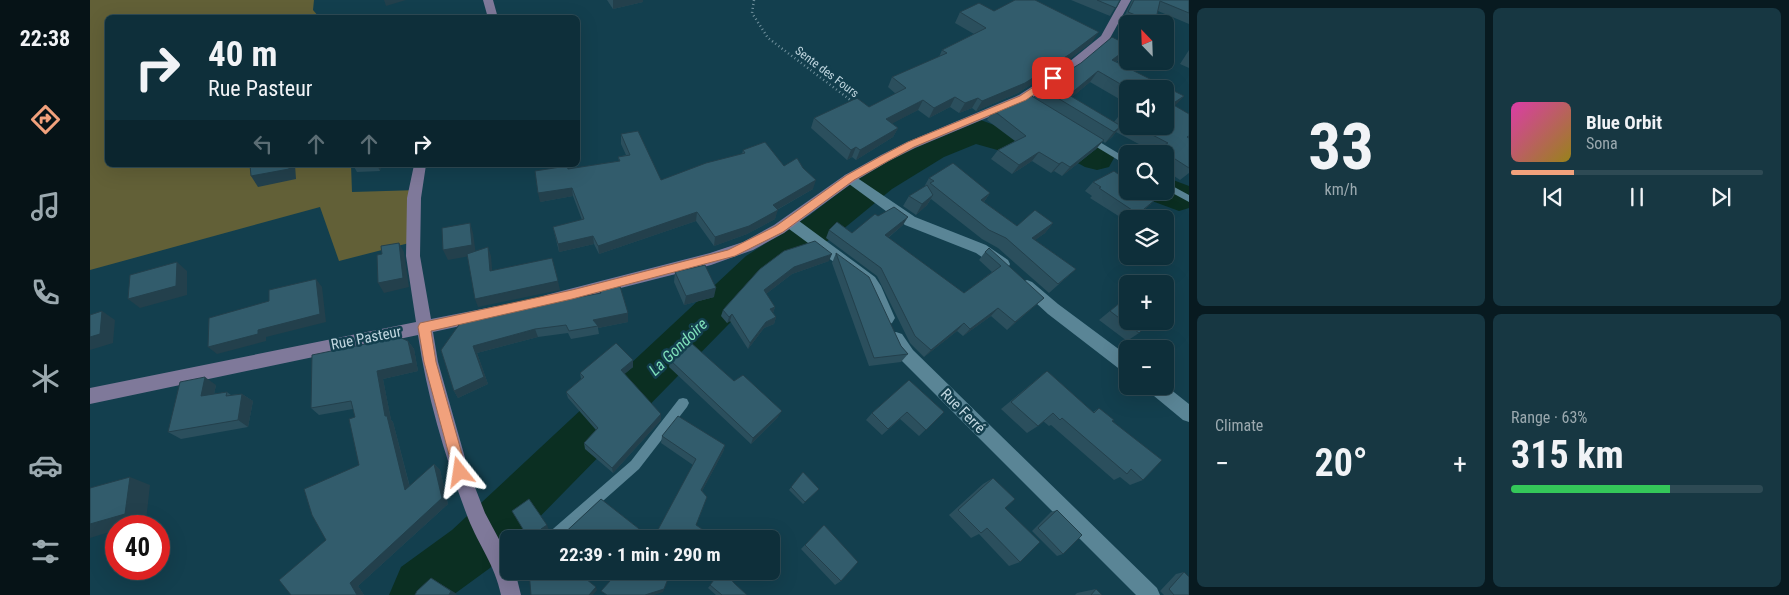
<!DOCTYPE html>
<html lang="en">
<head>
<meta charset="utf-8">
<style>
  body { margin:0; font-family:"Roboto Condensed",sans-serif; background:#173742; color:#f1f3f6; height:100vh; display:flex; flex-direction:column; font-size:19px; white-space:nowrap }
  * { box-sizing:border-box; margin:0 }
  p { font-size:16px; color:#9ba9af }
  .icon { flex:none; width:28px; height:28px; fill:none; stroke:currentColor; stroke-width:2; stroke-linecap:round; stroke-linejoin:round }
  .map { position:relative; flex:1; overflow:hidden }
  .drawer { display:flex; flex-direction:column; gap:8px; padding:8px; background:#081a20; width:600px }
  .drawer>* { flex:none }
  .banner { position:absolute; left:15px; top:15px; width:475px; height:152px; border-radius:8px; box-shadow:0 5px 20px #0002,0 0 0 1px #2e4a54; background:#0e2f3a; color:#f1f3f6; overflow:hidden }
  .needle { width:32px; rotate:337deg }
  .controls { position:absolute; left:1029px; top:15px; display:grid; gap:10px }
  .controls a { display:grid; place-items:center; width:55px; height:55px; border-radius:8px; background:#0e2f3a; box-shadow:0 5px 20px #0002,0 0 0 1px #2e4a54; font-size:25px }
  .speed { position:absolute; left:15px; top:515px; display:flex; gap:10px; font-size:25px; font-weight:700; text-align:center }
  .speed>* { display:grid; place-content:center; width:65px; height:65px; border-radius:50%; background:#0e2f3a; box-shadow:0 5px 20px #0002,0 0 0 1px #2e4a54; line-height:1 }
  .speed .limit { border:8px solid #d22; background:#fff; color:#111 }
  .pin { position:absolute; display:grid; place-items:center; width:42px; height:42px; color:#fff; margin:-21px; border-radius:10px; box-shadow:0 2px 8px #0006 }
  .me { position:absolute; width:55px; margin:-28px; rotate:345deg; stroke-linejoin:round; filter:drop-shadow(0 0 4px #0008) }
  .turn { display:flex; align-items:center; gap:18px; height:105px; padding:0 20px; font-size:22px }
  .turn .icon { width:65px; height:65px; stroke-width:2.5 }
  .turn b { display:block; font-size:35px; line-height:42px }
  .lanes { display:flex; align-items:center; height:48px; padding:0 20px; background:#0003; justify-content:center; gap:25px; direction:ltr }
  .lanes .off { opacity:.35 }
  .big { font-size:38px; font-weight:700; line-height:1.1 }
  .drawer .widget { flex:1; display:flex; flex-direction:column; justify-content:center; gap:8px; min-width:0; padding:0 18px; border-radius:8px; background:#173742 }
  .drawer .dial { align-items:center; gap:0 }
  .dial b { font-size:65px; line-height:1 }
  .song { display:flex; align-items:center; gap:15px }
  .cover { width:60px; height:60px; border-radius:8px; background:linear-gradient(135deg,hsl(320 70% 55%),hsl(50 70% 35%)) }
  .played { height:5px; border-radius:2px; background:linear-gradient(90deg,#f1a17c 25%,#2e4a54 25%) }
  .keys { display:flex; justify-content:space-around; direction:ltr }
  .heat { display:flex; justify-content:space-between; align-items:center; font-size:28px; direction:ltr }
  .charge { height:8px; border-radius:4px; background:linear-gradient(90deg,#34c759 63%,#2e4a54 0) }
  .drawer .tiles { flex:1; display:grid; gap:8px; grid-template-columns:repeat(2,1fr) }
  .trip { position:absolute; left:410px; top:530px; width:280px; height:50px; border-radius:8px; background:#0e2f3a; box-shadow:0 5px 20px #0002,0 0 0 1px #2e4a54; font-weight:700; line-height:50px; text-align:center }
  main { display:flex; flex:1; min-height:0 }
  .tabs { display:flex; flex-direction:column; width:90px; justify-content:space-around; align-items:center; background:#061317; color:#9ba9af }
  .tabs .icon { width:35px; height:35px }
  .tabs .current { color:#f1a17c }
  .tabs b { font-size:22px; color:#f1f3f6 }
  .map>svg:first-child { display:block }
  .green { fill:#626037 }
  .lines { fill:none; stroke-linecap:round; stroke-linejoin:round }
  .river { fill:#0b2f22; fill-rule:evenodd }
  .path { stroke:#72929e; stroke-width:2.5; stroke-dasharray:1 3; stroke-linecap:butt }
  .lane { fill:#5a8596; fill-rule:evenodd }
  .street { fill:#5a8596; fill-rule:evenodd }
  .secondary { fill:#7f799a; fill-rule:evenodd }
  .wall { fill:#2b4f5d; fill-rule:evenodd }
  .shaded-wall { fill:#23404c }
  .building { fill:#325c6c; stroke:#23404c }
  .route { fill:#f1a17c; stroke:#9d6951 }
  .labels { text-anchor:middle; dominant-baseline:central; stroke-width:5; stroke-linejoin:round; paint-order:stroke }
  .far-street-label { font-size:12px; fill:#c1d7e0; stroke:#133f4e }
  .street-label { font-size:15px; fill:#c1d7e0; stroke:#133f4e }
  .water-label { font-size:16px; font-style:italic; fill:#7ee0b9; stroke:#133f4e }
</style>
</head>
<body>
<main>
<nav class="tabs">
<b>22:38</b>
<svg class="icon current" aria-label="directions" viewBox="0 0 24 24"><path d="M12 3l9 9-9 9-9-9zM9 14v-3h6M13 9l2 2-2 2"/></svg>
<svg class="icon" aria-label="music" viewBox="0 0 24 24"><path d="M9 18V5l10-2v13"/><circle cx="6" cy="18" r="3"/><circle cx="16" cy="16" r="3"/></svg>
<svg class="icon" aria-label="phone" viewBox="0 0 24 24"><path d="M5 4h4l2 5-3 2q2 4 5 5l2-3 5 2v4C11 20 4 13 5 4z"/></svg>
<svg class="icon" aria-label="climate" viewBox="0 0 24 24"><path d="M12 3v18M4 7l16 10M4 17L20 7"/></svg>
<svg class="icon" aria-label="car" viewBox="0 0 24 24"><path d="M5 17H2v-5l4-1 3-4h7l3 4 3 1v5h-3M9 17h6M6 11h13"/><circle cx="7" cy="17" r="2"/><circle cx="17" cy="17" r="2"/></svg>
<svg class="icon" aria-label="filters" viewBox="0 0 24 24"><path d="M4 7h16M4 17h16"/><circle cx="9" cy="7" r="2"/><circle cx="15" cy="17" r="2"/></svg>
</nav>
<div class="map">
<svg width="1099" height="595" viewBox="0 0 1099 595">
  <rect width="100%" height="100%" fill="#133f4e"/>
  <path class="green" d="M0,0h224l-1,10 6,7 -211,1v147h243l1,27 67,-2 -2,51 -78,20 -19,-54 -230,63z"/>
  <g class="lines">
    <path class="river" d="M888,119l27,10 22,-8h24l12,4 46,24 5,9 -5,9 -12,3 -12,-3 -40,-22h-14l-23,8 -32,-9 -32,13 -52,32 -56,46 -62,43 -256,261h-9v9l-19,20 -37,27h-64l12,-28 51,-37 294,-274 64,-41 56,-44 54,-32z
      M1075,177l24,9v22l-10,3 -27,-10 -5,-10h18z"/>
    <path class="path" d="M664,0l-2,13 16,25 85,64"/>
    <path class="lane" d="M998,135l40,24v7l-43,-26 -1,-2z
      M1075,182l24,13v7l-24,-13z
      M593,398l4,1 2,4 -2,4 -48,62 -79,70h-16l2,-4 85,-74 48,-62z"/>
    <path class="street" d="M760,173l65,44 71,28 22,15 2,4 -2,4 -5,2 -5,-2 -22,-15 -71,-28 -60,-44 -2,-3 2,-3z
      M700,217l5,1 80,59 6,9 14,32 -3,5 -5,2 -5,-2 -17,-38 -80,-59 -2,-4 2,-4z
      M937,280l5,2 26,22 70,52v17l-6,-2 -74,-57 -26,-24 -2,-4 2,-4z
      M806,332l6,2 11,16 244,238 3,7h-24l-235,-235 -13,-21 2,-5z
      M1075,385l24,19v18l-6,-2 -35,-29 -2,-5h19z"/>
    <path class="secondary" d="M393,0h10l5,18h-10z
      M1031,0h10l-22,40 -37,32 -45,29 -112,47 -26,13 -34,20 -71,52 -31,17 -42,15 -165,42 -5,-2 -3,-4 3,-4 5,-2 164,-42 33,-11 31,-17 71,-50 36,-20 26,-13 112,-47 45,-29 37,-30z
      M324,165h12l-5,33 -1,58 11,63 66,-13 5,1 3,5 -3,5 -5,1 -64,14 5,30 31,110 16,41 24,45v13h6l6,24h-20c-6,-30 -22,-49 -33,-77 -22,-58 -41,-121 -50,-183l-328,69v-16l326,-66 -10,-66 1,-58z"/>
  </g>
  <path class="wall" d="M517,0h36v2l-30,7z
    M981,0h49l-10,16z
    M1042,0h57v24l-31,-13 -3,13h-26l-7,-3z
    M904,11l98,31 -29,22 -45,29 -42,18 -4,-3 -13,5 -9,-6 -21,11 -11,-8 -26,13 6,5 -5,9 -37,23 -4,-3 -5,3 -36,-32 3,-10 55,-11 27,-13 -8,-7 4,-10 47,-20 3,-7 32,-16 -19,-11 5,-11z
    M1038,45v5l-6,7 -6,5 68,34 -10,10 15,8v59l-9,7 -15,-10v-16h-12l1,-2 -38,-20 -4,5 -7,6 -2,-2 -7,8 -34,27 -8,-5 -3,2 -19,-12 -20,13 -21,-15 7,-9 17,-9 -28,-21 6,-10 41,-12 7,-10zM1000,82l38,22v-15h37v37h-37v-15l-10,6 -4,5 -42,-25z
    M1099,50v18l-9,-4z
    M531,134l40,46 81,-26 1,-4 41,16 29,23 -36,21 -2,9 -28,15 -33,12 -18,-25 -97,33 -5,-10 -35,8 -6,-25 29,-7 -9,-24 -33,6 28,-33 51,-8 -1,-4 8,-2 -5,-11z
    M263,165h28l-1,6 -23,1z
    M839,178l61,15 -6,9 33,24 36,-3 -8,10 -10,7 41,29 -27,24 -51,-45 -16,-9 -51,-40 -4,6 -11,10 -13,-9 6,-10 15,-9z
    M1003,182l58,22 -18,15h-5v3l-38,-24 2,-2 -7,-5z
    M788,216l25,9 -15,13 76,55 28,-21 -13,-12 6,-8 59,46 -37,32 -16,-14 -28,20 -6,-5 -33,26 -14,-14 -33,-67 -51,-38 3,-8 23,3z
    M746,253l65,93 7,8 -7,8 -32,4 -37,-103z
    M739,261l-37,13 -26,20 9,13 -2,6 3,4 -2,7 -10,4 -16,21 -18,-28 -3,2 -6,-7 2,-6 37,-41z
    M585,272l39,25 -30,8 -10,-23z
    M509,288l29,25v9l-30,6 1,6 -28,5 -3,-6 -30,4 -61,16 11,31 -30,14 -4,-7 -13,-41 139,-53 20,-3z
    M1038,296l11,37 -12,8 -28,-21z
    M318,341l6,8 4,22 -35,8 8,41 2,2 17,65 24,-23 6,6 8,34 -90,82 6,9h-73l35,-55 33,-75 -4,-48 -2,-8 -34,6 -8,-7z
    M543,360v7l-9,7 37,46 -48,53 -28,-24 -1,-6 12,-13 -28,-32 -2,-6 15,-13 -1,-6z
    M580,360l64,21 44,36 -27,27 -82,-77z
    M957,371l46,41 6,-4 13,13 31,59 -13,5 -10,-8 -6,3 -63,-55 -2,1 -6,-5 -5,5 -11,7 -26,-24z
    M819,380l35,32 -25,24 -19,-17 -18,16 -16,-15 6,-7z
    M126,385l-2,9 13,-2 4,3 11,-1 11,7 -5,26 -67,12 -13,-7z
    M572,436l63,9 -2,7 -21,39 -6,34 -43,14 40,-74 -32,-22z
    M713,472l16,17 -16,15 -14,-14z
    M903,478l12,30 15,54 -11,4 -30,-32 -8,4 -22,-23 34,-31z
    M511,499l51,40h-41l-4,-3 -2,3h-47z
    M967,510l6,44 -6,2 -25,-25 19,-19z
    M734,525l17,56 -6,4 -34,-36z
    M599,571h35l10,12 13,12h-31l-8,-7 10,-13 -18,6z
    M1094,572l5,23h-25l-4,-4 16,-17z
    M1006,589l6,6h-27l2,-2z"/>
  <path class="shaded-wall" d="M294,0h22l-20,6z
    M523,0h30v2l-30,7z
    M1009,32l-7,10 -29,22 -45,29 -42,18 6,-10z
    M1038,48v2l-6,7 -18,14 8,-11z
    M1008,71l-8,11 -25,21 4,-8z
    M1094,96l-10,11 -2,-3z
    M865,97l-5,10 -21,11 5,-10z
    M888,98l-6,10 -13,5 6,-10z
    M833,100l-5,10 -36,19 4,-10z
    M1031,126l-9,11 -7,6 9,-11z
    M808,128l-5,9 -37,23 4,-10z
    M1014,140l-8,9 -34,27 8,-9z
    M766,147l-4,10 -5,3 4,-10z
    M949,152l-7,9 -20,13 7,-9z
    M972,162l-8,9 -3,2 8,-9z
    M199,165h6l1,14 -38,8 -7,-11z
    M287,165h4l-1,6z
    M726,180l-3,9 -42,24 2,-8z
    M482,188l1,8 -33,6 -2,-9z
    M900,193l-7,10 -2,-3z
    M843,195l-6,10 -11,10 6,-11z
    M688,210l-3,9 -28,15 -33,12 1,-9z
    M607,212l-1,9 -97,33 -1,-8z
    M818,217l-5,8 -23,19 5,-9z
    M380,223l3,10 3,22 -28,5 -5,-10z
    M963,223l-8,10 -21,15 8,-10z
    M503,236l1,8 -35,8 -1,-8z
    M309,243l5,9 5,35 -25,6 -6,-10z
    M398,247l3,9 2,23 -3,-8z
    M742,254l-3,7 -37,13 -30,23 2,-7 30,-23z
    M87,262l10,9v24l-47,13 -12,-9z
    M226,279l6,8 4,35 -60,15v4l-49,13 -9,-7z
    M468,281l2,9 -82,17 -3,-8z
    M626,288l-2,9 -30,8 2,-9z
    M954,298l-8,7 -29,25 8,-8z
    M685,307l-2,6 -3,-4z
    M908,308l-7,8 -28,20 7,-7z
    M12,311l13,9 -2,23 -23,7v-13z
    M538,313v9l-30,6v-2l-5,-6z
    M642,314l-2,7 -3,2 2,-6z
    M686,317l-2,7 -10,4 -16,21 2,-6 16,-21z
    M874,323l-7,8 -33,26 7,-7z
    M445,329l3,8 -61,16 11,31 -30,14 -4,-7 19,-45z
    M318,341l6,8 4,22 -35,8 8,41 2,2 19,74 -7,-6 -20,-74 -8,-45z
    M543,360v7l-12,10v-7z
    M115,377l11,8 -4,19 -11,-8z
    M152,394l11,7 -5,26 -10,-7z
    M692,411l-4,6 -27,27 2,-6z
    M571,414v6l-48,53 -1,-5z
    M635,445l-2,7 -23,43 1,-5z
    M344,464l6,6 8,34 -90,82 6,9h-7l-7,-12z
    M40,477l20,8 -4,36 -18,5h-12v4l-26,8v-14z
    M457,525l2,5 -5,4 -1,5 -3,-3 1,-7z
    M516,531l1,5 -2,3h-6z
    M581,571l-8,21 -9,3h-9z
    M631,571l-3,4 -18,6 2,-4z
    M341,578l26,16 -1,1h-7z
    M506,587l1,3 -4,5h-4z"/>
  <path class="building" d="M925,0h20l64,32 -29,22 -45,29 -43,18 -4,-3 -13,5 -10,-6 -21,11 -11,-8 -37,19 12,9 -38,22 -4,-3 -5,3 -37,-32 43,-20 12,9 37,-19 -14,-11 55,-24 -5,-3 44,-22 -26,-16 19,-9 15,8z
    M1007,0h23l-4,8z
    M1044,0h55v13l-29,-12 -5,22 -27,-11z
    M1022,37l16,8v3l-16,12 72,36 -12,8 17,10v22l-2,1 2,1v30l-31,-20 10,-5 -33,-17h30v-37h-36l-31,-18 -29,24 52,31 -7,6 -73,-44 40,-25z
    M940,95l74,45 -34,27 -8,-5 -3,2 -20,-12 -20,13 -21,-15 28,-14 -33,-26z
    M1038,111v11l-10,-5z
    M548,131l23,49 45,-17 39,-10 -2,-3 22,-8 19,24 13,-8 6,10 13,12 -43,25 5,5 -29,16 -34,11 -18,-25 -99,34 -5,-10 -35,8 -5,-17 31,-8 -12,-31 -34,5 -3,-22 32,-5 1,3 52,-8 -2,-4 12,-2 -9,-21z
    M863,163l37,30 -9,7 36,26 18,-16 18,13 -21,15 44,31 -18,15 -52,-46 -17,-8 -59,-47 4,-2 -5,-3z
    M160,165h39v4l-38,7z
    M1024,171l4,3 4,-3 6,3v17h27l6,4 -23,19 -39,-26 2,-1 -8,-5z
    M837,185l6,10 -11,9 -13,-8z
    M804,207l14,10 -23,18 79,58 37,-27 -16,-14 4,-4 55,50 -29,24 -17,-14 -28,21 -6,-6 -33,27 -16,-14 -34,-68 -52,-38 8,-8 15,11 23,-19 3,2z
    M1065,213l9,6h-17z
    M1075,219l7,5v8l-7,6z
    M380,223l2,22 -29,5 -1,-22z
    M725,241l17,13 -38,13 -30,23 11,17 -5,2 6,8 -10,5 -16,21 -18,-29 -3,3 -6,-7 37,-41 24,-18z
    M309,243l4,35 -25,5 -1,-28 5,-1 -1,-8z
    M398,247l2,24 62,-13 6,23 -83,18 -8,-45z
    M746,253l33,24 32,69 7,8 -34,4z
    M87,262l-1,24 -48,13 2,-24z
    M615,265l11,23 -30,8 -11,-24z
    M226,279l4,35 -62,16v4l-50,13 1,-29 60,-17v-11z
    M529,283l9,30 -35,7 5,6 -29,5 -3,-6 -31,4 -62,17 11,31 -30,14 -13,-41 20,-28 17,-4 -1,-3 85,-19 18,1 21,-4 -2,-5z
    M1038,296v25h23l-12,12 -29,-22z
    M12,311l-2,23 -10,3v-22z
    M309,337l9,4 5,22 -36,8 8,45h2l18,74 29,-26 8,34 -92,85 7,12h-66l-12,-15 47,-40 -14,-25 -8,-26 55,-24 -10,-46 6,-2 -4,-16 -40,7 1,-53z
    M600,342l44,39 9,-6 39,36 -29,27 -83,-78z
    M526,343l17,17 -12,10 40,44 -49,54 -28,-25 14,-15 -32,-36 18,-15 -4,-4z
    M957,371l47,42 5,-5 15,12 -2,1 50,39 -19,20 -12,-11 -4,5 -65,-56 -2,2 -7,-7 -15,13 -27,-24z
    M115,377l-4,19 26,-4 -1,4 16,-2 -4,26 -70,12 12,-50z
    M819,380l35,32 -18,18 -19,-18 -19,17 -16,-16z
    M588,416l47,29 -24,45 6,7 -11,28 15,10 -1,4h-57l43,-80 -34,-23z
    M713,472l16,17 -14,13 -14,-15z
    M40,477l-5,37 -35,10v-36z
    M903,478l22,21 -10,9 35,34 -20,20 -33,-34 -6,5 -23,-23z
    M439,499l18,26 -6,4 -1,7h14l2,3h-27l-17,-28z
    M511,499l51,40h-36l-10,-8 -7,8h-41z
    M967,510l25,25 -19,19 -25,-26z
    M734,525l34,37 -17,19 -36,-36z
    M439,571h47l20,16 -7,8h-58z
    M529,571h52l-7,18 -19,6h-38l-6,-4z
    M605,571h26l-19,6z
    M631,571h3l10,12 13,12h-25l-12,-10z
    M1094,572l5,5v18h-15l-5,-6z
    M341,578l20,13 -2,4h-34l2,-4z
    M1006,589l6,6h-11z"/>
  <path class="route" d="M960,76h6l1,2 -31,22 -112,47 -26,14 -34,19 -71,52 -48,24 -163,43 -141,32 5,31 31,110 -2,5 -5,2 -5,-2 -31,-115 -6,-35 2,-4 152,-33 156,-40 48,-24 71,-51 34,-19 27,-14 112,-46z"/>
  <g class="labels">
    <g class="far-street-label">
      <text transform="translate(737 72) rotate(37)">Sente des Fours</text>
    </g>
    <g class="street-label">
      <text transform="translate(276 338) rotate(-11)">Rue Pasteur</text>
      <text transform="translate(873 411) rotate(45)">Rue Ferré</text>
    </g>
    <g class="water-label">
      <text transform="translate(588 347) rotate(-44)">La Gondoire</text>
    </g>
  </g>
</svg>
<div class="controls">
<a><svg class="needle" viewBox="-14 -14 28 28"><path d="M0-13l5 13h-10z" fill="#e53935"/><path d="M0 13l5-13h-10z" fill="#9ba9af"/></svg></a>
<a><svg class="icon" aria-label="sound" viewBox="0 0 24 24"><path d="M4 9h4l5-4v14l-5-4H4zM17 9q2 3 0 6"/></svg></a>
<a><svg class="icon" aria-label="search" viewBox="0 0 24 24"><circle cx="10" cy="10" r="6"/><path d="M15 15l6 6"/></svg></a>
<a><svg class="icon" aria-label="layers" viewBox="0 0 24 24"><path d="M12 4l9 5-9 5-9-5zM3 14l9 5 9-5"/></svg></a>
<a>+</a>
<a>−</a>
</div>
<div class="speed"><div class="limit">40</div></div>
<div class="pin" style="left:963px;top:78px;background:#d93025"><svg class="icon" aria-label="arrive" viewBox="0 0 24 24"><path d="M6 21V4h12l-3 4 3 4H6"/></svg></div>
<svg class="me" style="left:370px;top:472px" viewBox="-20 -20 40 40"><path d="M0-17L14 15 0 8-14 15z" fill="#f1a17c" stroke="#fff" stroke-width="4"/></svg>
<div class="trip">22:39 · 1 min · 290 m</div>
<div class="banner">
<div class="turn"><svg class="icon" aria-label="right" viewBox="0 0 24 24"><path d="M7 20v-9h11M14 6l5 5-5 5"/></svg><div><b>40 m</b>Rue Pasteur</div></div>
<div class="lanes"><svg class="icon off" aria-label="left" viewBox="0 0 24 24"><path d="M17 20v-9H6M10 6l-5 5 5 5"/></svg><svg class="icon off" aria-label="ahead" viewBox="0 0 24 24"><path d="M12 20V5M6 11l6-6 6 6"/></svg><svg class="icon off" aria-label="ahead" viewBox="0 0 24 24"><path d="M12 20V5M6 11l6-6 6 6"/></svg><svg class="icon" aria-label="right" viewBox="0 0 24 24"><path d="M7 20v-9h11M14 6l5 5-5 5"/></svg></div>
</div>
</div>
<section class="drawer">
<div class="tiles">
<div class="widget dial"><b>33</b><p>km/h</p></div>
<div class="widget">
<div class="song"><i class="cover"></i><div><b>Blue Orbit</b><p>Sona</p></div></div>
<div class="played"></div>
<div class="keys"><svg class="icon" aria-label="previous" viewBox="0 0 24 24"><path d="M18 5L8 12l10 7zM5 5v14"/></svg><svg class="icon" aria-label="pause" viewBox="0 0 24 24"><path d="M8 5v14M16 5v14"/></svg><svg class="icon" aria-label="next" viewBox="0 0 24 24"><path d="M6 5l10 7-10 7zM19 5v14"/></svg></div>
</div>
<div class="widget"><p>Climate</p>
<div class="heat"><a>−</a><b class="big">20°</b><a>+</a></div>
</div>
<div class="widget"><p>Range · 63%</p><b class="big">315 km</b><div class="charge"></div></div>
</div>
</section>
</main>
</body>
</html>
